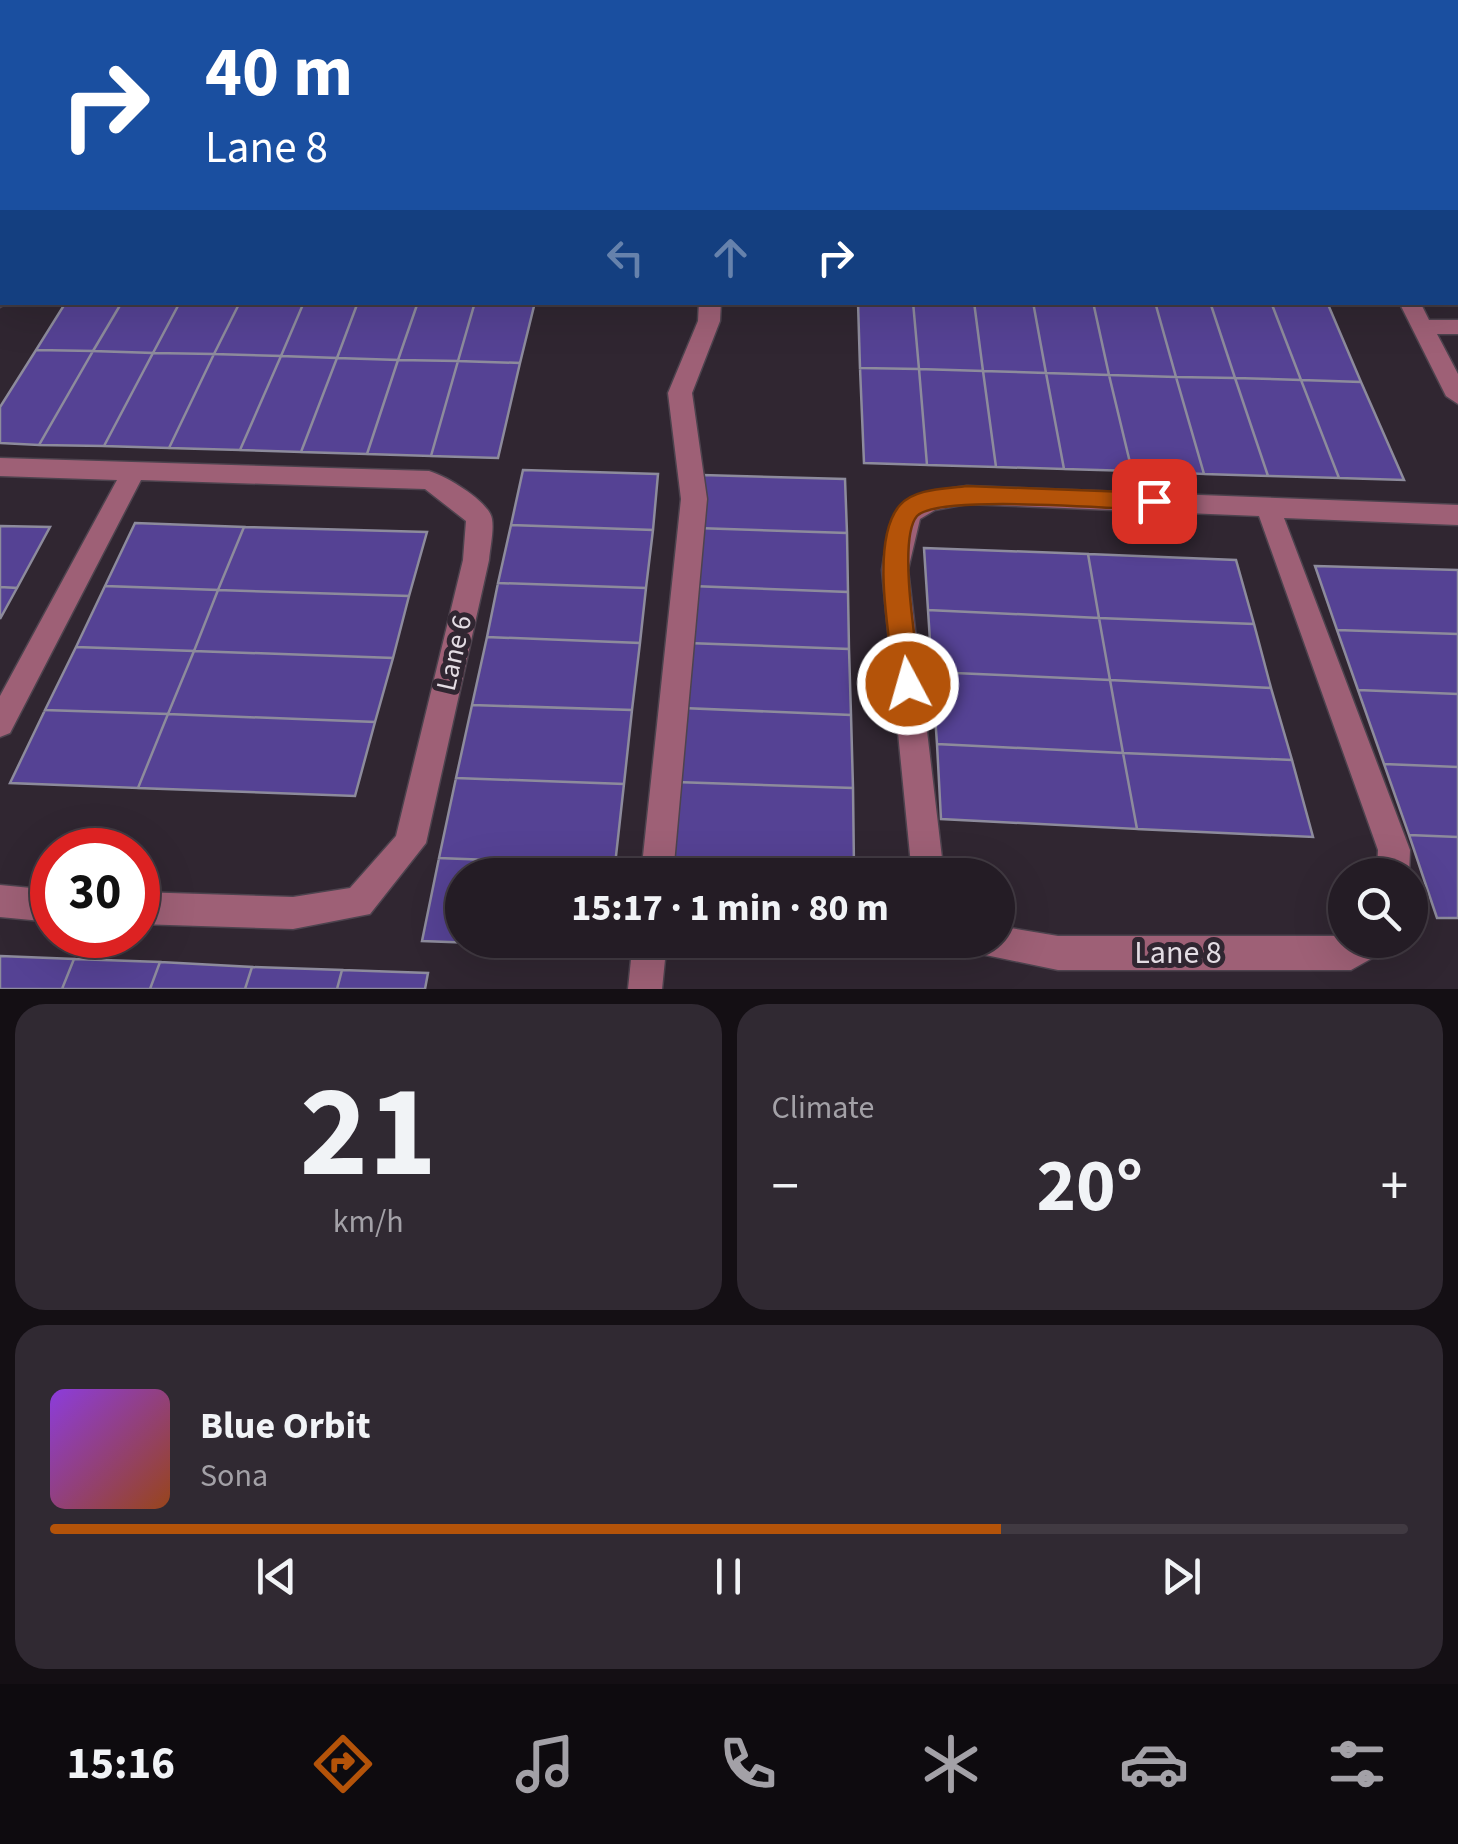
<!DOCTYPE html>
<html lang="en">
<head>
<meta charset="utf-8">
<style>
  body { margin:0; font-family:"Source Sans 3",sans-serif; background:#302932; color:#f1f3f6; height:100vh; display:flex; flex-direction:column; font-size:38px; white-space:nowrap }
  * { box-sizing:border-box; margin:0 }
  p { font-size:32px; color:#a3a1a7 }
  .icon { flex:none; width:55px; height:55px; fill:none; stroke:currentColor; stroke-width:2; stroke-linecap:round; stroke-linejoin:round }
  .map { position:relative; height:989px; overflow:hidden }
  .sheet { display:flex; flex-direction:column; gap:15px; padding:15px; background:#140f14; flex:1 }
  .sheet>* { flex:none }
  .guide { position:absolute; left:0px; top:0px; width:1460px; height:305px; box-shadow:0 10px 40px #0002,0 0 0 2px #413a42; background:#1a4fa0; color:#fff; overflow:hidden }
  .tools { position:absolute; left:1328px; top:858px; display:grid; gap:20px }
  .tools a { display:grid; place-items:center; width:100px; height:100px; border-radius:50%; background:#241c25; box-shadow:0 10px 40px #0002,0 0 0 2px #413a42; font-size:50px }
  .speed { position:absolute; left:30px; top:828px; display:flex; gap:20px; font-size:50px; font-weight:700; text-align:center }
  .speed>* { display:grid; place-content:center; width:130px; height:130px; border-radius:50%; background:#241c25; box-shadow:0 10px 40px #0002,0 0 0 2px #413a42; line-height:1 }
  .speed .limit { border:15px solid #d22; background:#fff; color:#111 }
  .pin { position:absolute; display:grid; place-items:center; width:85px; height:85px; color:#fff; margin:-42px; border-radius:20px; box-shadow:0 5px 15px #0006 }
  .me { position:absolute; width:110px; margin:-55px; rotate:354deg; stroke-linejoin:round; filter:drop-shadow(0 0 8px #0008) }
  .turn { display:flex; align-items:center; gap:35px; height:210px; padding:0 40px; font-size:45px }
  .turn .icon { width:130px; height:130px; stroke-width:2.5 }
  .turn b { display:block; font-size:70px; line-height:85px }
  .lanes { display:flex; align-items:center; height:95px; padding:0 40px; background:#0003; justify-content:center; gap:50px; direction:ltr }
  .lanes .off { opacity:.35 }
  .big { font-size:75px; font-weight:700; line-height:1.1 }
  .sheet .tile { flex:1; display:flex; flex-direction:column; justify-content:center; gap:15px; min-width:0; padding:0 35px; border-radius:30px; background:#302932 }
  .sheet .dial { align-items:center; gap:0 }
  .dial b { font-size:130px; line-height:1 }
  .song { display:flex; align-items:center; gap:30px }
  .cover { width:120px; height:120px; border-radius:15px; background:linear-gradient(135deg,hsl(270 70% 55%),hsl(20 70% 35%)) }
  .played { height:10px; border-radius:5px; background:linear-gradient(90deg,#b45309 70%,#413a42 70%) }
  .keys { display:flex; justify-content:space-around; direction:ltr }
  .heat { display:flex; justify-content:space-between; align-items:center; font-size:55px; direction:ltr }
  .sheet .tiles { flex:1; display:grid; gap:15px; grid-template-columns:1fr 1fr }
  .tile:last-child { grid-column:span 2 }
  .trip { position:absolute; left:445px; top:858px; width:570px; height:100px; border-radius:50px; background:#241c25; box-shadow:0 10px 40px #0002,0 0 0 2px #413a42; font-weight:700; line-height:100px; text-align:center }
  .tab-bar { display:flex; height:160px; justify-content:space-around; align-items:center; background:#0e0b0f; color:#a3a1a7 }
  .tab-bar .icon { width:70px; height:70px }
  .tab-bar .current { color:#b45309 }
  .tab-bar b { font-size:45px; color:#f1f3f6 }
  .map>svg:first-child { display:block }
  .building { fill:#554294; stroke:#8d8b9c; stroke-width:2.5 }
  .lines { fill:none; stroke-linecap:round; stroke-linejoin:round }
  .minor-casing { stroke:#4d434e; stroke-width:3 }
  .minor { fill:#9e6076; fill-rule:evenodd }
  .route { fill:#b45309; stroke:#753606; stroke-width:2.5 }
  .labels { text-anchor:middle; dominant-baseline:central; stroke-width:10; stroke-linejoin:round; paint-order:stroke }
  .street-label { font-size:28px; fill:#e4dde4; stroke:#302631 }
  .near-street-label { font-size:32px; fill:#e4dde4; stroke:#302631 }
</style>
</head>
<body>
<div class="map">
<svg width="1458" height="989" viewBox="0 0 1458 989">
  <rect width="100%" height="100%" fill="#302631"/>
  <path class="building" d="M67,0h43l53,1 -99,1z
    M66,302h56l-29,49 -57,-1z
    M122,302h58l-27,51 -60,-2z
    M180,302h60l-26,52 -61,-1z
    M240,302h64l-23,54 -67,-2z
    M304,302h54l-21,56 -56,-2z
    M358,302h60l-20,58 -61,-2z
    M418,302h57l-17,59 -60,-1z
    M475,302h60l-15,61 -62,-2z
    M858,302h55l6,67 -59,-1z
    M913,302h61l9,69 -64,-2z
    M974,302h59l13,71 -63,-2z
    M1033,302h60l16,73 -63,-2z
    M1093,302h62l21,75 -67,-2z
    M1155,302h55l25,76 -59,-1z
    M1210,302h61l30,78 -66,-2z
    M1271,302h56l34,80 -60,-2z
    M36,350l57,1 -54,94 -39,-2v-36z
    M93,351l60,2 -49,93 -65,-1z
    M153,353l61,1 -45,94 -65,-2z
    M214,354l67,2 -41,94 -71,-2z
    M281,356l56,2 -36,94 -61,-2z
    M337,358l61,2 -31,94 -66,-2z
    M398,360l60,1 -27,95 -64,-2z
    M458,361l62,2 -22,95 -67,-2z
    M860,368l59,1 8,96 -63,-2z
    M919,369l64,2 13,96 -69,-2z
    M983,371l63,2 18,96 -68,-2z
    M1046,373l63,2 23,96 -68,-2z
    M1109,375l67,2 28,97 -72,-3z
    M1176,377l59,1 33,98 -64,-2z
    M1235,378l66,2 38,98 -71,-2z
    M1301,380l60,2 43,98 -65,-2z
    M523,470l135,4 -5,56 -142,-5z
    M702,475l143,4 2,54 -150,-5z
    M135,523l109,4 -26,63 -113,-4z
    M511,525l142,5 -7,58 -148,-5z
    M0,526l50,1 -33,61 -17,-1z
    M244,527l183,5 -18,64 -191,-6z
    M697,528l150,5 1,59 -156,-6z
    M924,548l164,6 11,64 -171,-8z
    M1088,554l148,6 18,64 -155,-6z
    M1315,566l143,4v64l-121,-4z
    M498,583l148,5 -6,55 -153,-6z
    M105,586l113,4 -24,61 -118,-4z
    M692,586l156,6 1,57 -161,-6z
    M0,587l17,1 -17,31z
    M218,590l191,6 -16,62 -199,-7z
    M928,610l171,8 11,62 -178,-8z
    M1099,618l155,6 17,64 -161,-8z
    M1337,630l121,4v60l-100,-4z
    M487,637l153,6 -8,67 -160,-5z
    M688,643l161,6 2,66 -168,-7z
    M76,647l118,4 -26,63 -123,-4z
    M194,651l199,7 -18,64 -207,-8z
    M932,672l178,8 13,73 -186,-9z
    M1110,680l161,8 21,72 -169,-7z
    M1358,690l100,4v73l-74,-3z
    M472,705l160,5 -8,74 -168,-6z
    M683,708l168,7 2,73 -177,-6z
    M45,710l123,4 -30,74 -128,-5z
    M168,714l207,8 -20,74 -217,-8z
    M937,744l186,9 14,76 -196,-10z
    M1123,753l169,7 21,77 -176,-8z
    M1384,764l74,3v70l-49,-2z
    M456,778l168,6 -9,81 -176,-7z
    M676,782l177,6 1,81 -185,-7z
    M1409,835l49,2v81h-21z
    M439,858l176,7 -1,10h-152v65h145l-1,8 -184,-7z
    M669,862l185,7v6h-186z
    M663,940h193v16l-193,-8z
    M0,956l74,3 -12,30h-62z
    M74,959l86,3 -10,27h-88z
    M160,962l92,5 -7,22h-95z
    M252,967l90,3 -5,19h-92z
    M342,970l86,3 -3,16h-88z"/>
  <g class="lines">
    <defs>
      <path id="minor" d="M692,0h16l1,2h-16z
        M1245,0h16l1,2h-16z
        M2,289v13h7l-9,5z
        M699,302h22l-1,19 -28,72 15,106 -34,376h-32l40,-376 -13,-106 30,-72z
        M1399,302h21l9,18h29v14h-21l21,40v30l-12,-8z
        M0,458l429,13c17,5 60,30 63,48 2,12 -2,29 -3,41l-63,283 -56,71 -77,15 -155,-5v-32l155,5 57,-9 46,-52 67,-276 3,-39 -41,-32 -284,-9 -131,253 -10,4v-41l117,-216 -117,-4z
        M967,486l491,19v20l-174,-7 126,332 -1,25h-32l1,-25 -119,-334 -292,-12 -32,6 -15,9 -12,51 36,305h-32l-30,-305c9,-64 22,-75 85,-84z
        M0,885l52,5v32l-52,-5z
        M998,926l60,10h287v4h43l-5,12 -32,18h-293l-87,-18 -5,-12h32z
        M633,940h34l-5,49h-34z"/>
    </defs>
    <use href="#minor" class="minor-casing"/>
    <use href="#minor" class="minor"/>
  </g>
  <path class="route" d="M967,486l187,7 12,8 -12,9c-37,-1 -216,-16 -237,6 -20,23 0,136 4,168l-4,8 -9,3 -9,-3 -4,-8c-5,-44 -26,-144 5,-179 15,-17 46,-16 67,-19z"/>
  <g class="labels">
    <g class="street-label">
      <text transform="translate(454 653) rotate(-77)">Lane 6</text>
    </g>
    <g class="near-street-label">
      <text x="1178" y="953">Lane 8</text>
    </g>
  </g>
</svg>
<div class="tools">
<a><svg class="icon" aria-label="search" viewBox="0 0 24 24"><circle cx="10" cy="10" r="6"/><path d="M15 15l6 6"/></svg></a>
</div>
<div class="speed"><div class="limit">30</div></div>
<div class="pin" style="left:1154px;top:501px;background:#d93025"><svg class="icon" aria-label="arrive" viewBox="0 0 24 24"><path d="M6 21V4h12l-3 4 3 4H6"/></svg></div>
<svg class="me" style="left:908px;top:684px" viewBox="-20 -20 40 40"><circle r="17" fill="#b45309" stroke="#fff" stroke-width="3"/><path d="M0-11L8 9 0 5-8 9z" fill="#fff"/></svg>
<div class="trip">15:17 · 1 min · 80 m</div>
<div class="guide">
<div class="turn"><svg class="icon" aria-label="right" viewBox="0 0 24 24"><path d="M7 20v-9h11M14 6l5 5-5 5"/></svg><div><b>40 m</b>Lane 8</div></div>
<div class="lanes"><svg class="icon off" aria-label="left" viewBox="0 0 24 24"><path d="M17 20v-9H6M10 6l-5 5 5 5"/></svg><svg class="icon off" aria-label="ahead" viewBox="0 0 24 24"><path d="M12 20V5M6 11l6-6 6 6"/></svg><svg class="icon" aria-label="right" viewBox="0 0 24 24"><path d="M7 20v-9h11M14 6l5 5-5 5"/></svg></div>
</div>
</div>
<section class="sheet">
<div class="tiles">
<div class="tile dial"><b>21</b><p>km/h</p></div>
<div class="tile"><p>Climate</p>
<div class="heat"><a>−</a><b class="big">20°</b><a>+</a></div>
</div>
<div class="tile">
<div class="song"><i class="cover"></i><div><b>Blue Orbit</b><p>Sona</p></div></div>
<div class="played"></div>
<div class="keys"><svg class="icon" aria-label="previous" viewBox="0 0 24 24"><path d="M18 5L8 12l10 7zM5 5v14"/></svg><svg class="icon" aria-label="pause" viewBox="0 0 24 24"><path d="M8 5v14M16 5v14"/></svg><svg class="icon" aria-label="next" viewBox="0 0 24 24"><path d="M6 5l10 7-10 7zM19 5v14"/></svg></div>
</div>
</div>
</section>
<nav class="tab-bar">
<b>15:16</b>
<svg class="icon current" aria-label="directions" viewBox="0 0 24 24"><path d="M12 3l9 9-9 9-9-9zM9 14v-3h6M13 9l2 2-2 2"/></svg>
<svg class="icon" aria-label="music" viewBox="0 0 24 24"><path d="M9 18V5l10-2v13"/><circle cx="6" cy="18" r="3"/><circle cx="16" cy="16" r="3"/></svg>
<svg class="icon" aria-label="phone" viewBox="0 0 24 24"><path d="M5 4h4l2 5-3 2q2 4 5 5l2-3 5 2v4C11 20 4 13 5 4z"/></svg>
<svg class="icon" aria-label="climate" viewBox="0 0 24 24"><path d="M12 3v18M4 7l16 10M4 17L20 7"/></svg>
<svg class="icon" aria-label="car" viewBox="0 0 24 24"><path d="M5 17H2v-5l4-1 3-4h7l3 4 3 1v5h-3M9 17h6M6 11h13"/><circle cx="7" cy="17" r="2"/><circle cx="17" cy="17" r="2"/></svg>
<svg class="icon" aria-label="filters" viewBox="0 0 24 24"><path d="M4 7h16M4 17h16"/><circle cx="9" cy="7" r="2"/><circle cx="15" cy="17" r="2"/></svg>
</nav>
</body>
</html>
